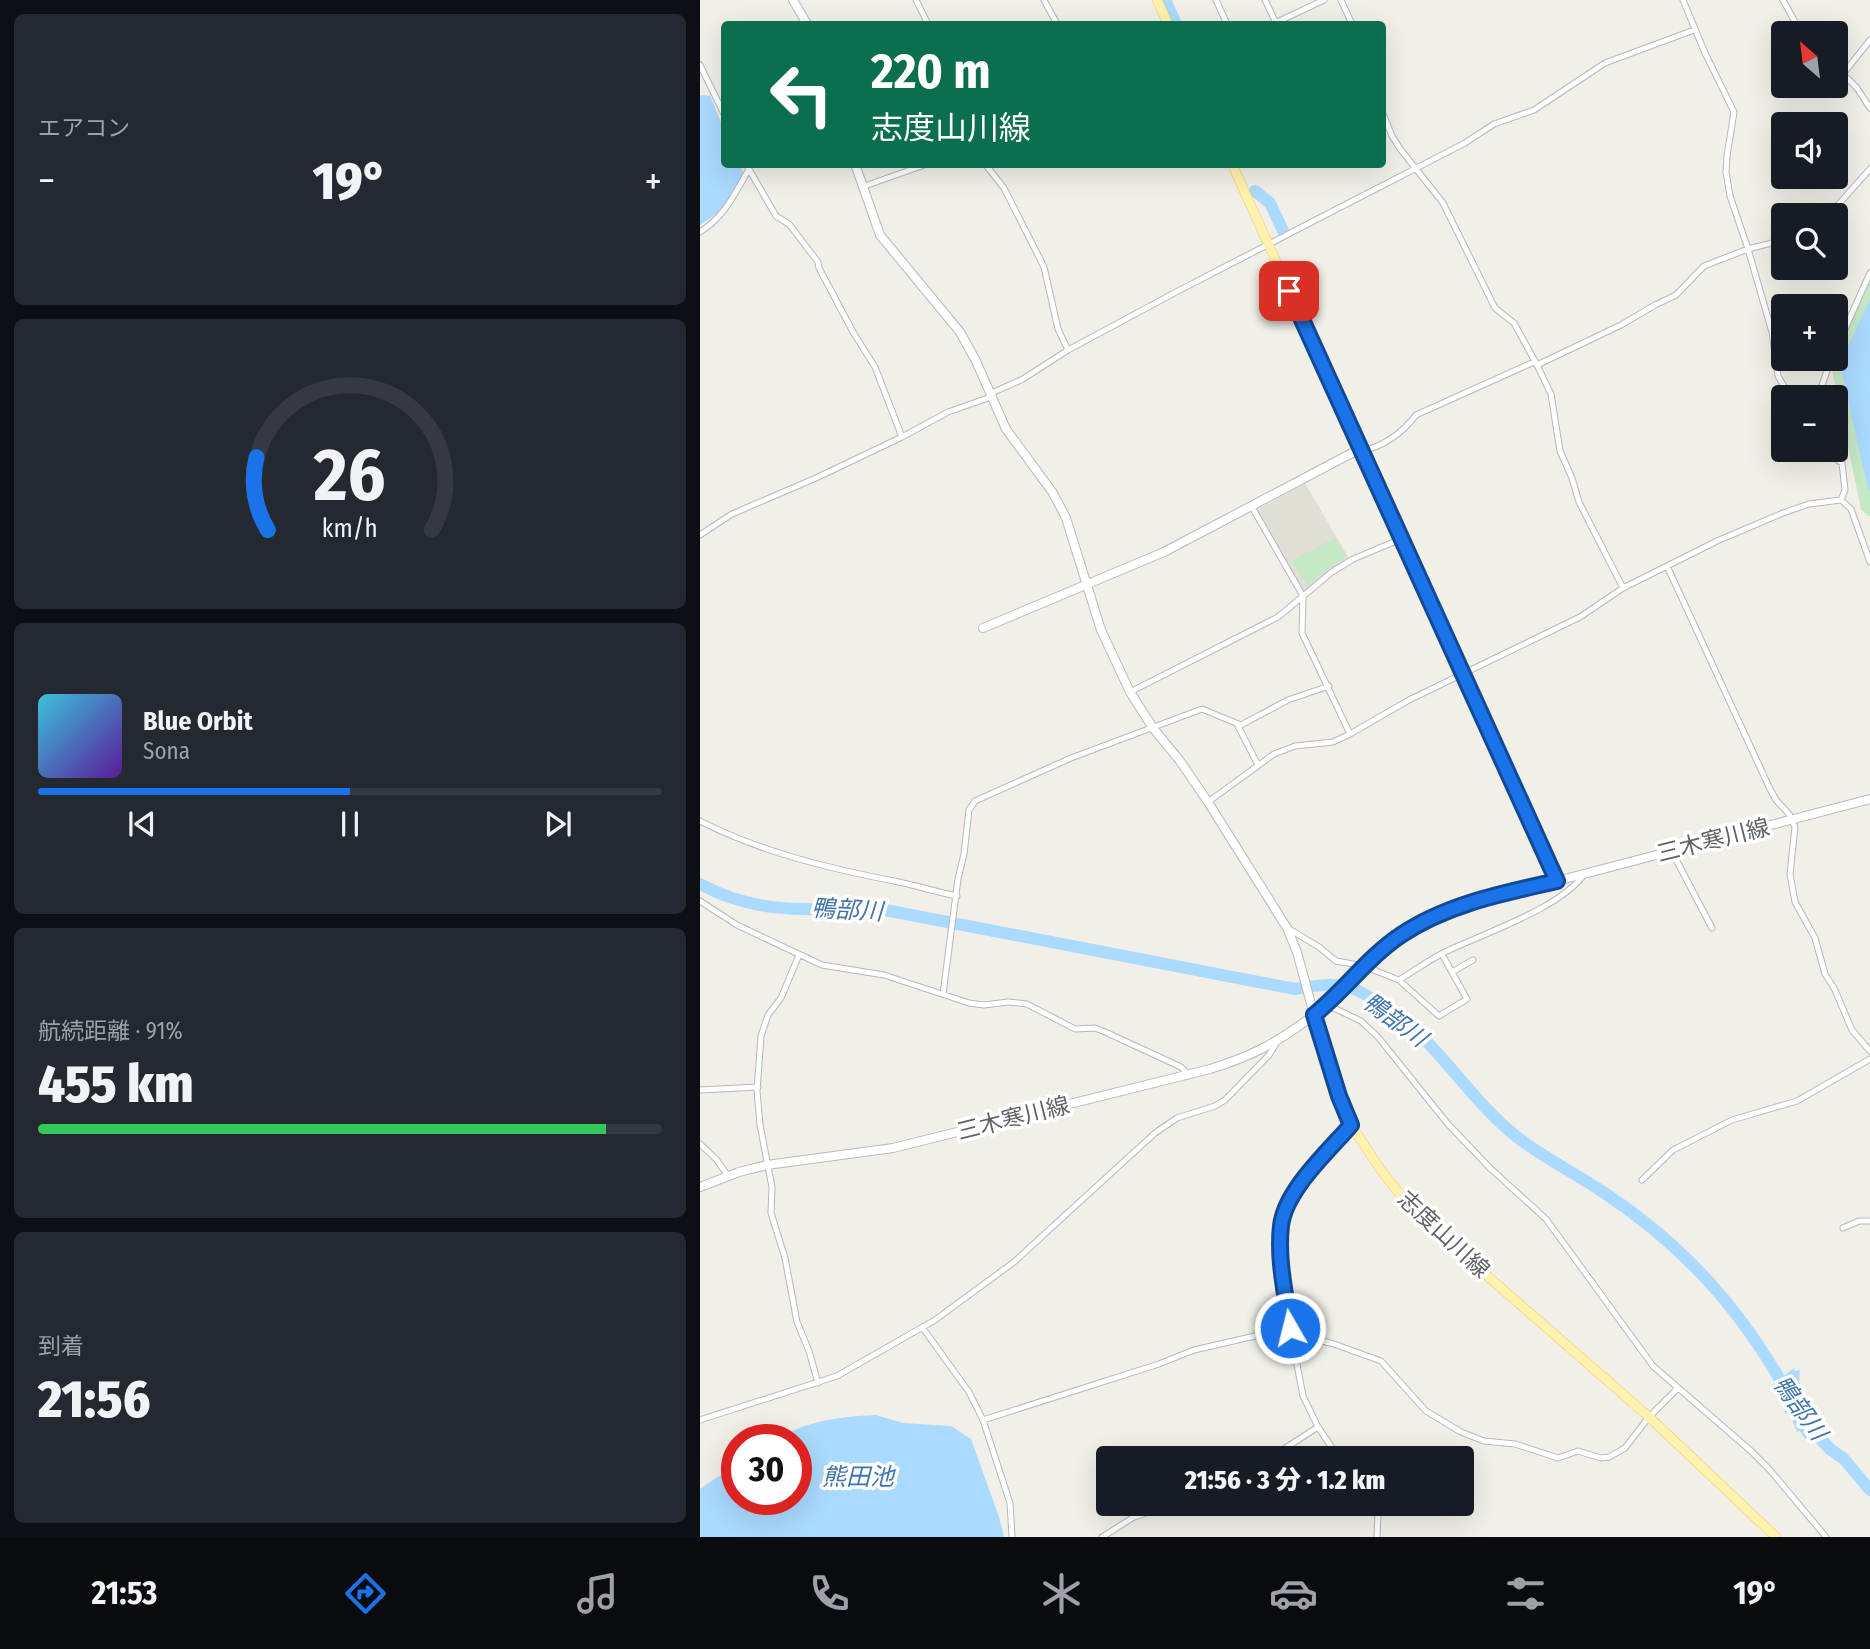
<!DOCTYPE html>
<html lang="ja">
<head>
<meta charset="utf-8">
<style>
  body { margin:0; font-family:"Fira Sans Condensed","Noto Sans JP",sans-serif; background:#242831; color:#f1f3f6; height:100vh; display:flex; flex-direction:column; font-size:26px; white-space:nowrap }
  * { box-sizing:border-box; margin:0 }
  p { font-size:23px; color:#9ea1a6 }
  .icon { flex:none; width:38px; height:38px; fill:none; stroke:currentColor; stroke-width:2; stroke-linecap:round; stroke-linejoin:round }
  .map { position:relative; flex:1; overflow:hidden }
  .details { display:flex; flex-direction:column; gap:14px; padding:14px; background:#0d0f14; width:700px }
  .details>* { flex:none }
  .banner { position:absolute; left:21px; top:21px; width:665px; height:147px; border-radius:7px; box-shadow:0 7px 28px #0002; background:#0b6e4f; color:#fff; overflow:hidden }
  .needle { width:46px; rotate:332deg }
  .tools { position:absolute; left:1071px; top:21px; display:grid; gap:14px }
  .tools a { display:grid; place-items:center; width:77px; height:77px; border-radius:7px; background:#171b24; box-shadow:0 7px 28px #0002; font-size:35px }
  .speed { position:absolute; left:21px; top:1424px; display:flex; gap:14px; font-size:35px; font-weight:700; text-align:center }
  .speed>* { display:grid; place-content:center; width:91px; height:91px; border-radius:50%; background:#171b24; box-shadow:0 7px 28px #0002; line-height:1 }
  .speed .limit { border:10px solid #d22; background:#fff; color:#111 }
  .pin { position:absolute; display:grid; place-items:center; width:60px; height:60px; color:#fff; margin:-30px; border-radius:14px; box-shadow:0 4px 10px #0006 }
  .me { position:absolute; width:77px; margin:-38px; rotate:352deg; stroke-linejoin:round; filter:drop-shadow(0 0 5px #0008) }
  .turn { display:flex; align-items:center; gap:24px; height:147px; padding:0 35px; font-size:32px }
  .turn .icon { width:91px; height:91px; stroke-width:2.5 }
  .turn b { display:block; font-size:49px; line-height:60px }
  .big { font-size:52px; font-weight:800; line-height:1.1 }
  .details .widget { flex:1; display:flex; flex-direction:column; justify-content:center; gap:10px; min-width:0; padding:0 24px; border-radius:10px; background:#242831 }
  .details .dial { align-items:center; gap:0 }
  .dial svg { height:182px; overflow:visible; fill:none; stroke:#363941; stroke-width:7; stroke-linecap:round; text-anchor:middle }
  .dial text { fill:#f1f3f6; stroke:none }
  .song { display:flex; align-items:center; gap:21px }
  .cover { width:84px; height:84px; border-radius:10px; background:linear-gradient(135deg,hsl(190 70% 55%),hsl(270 70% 35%)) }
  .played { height:7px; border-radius:4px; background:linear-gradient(90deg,#1a73e8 50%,#363941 50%) }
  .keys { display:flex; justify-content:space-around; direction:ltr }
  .heat { display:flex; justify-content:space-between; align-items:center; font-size:38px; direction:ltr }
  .charge { height:10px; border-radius:5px; background:linear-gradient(90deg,#34c759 91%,#363941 0) }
  .trip { position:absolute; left:396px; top:1446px; width:378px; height:70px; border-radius:7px; background:#171b24; box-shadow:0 7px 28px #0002; font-weight:800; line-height:70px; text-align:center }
  .dock { display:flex; height:112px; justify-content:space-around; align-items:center; background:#090b0e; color:#9ea1a6 }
  .dock .icon { width:49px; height:49px }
  .dock .on { color:#1a73e8 }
  .dock b { font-size:32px; color:#f1f3f6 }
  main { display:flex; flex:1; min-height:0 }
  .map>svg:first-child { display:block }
  .education { fill:#e1ded6 }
  .green { fill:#c5e8c5 }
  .water { fill:#aadaff }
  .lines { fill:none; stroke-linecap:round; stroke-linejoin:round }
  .river { stroke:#aadaff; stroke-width:12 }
  .street-casing { stroke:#b5b8bc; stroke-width:7 }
  .secondary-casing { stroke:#b6babf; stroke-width:10 }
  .primary-casing { stroke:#f2c960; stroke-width:10 }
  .street { stroke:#fff; stroke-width:5 }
  .secondary { stroke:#fff; stroke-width:8 }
  .primary { stroke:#fff2af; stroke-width:9 }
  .route-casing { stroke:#114b97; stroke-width:18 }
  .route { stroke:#1a73e8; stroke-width:12 }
  .labels { text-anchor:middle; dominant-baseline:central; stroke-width:7; stroke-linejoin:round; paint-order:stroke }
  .street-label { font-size:23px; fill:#5f6368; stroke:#fff }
  .water-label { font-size:24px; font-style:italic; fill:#4174aa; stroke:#fff }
</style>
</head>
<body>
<main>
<section class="details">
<div class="widget"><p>エアコン</p>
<div class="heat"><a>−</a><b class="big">19°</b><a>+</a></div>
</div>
<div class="widget dial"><svg viewBox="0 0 100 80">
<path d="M14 69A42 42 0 1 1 86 69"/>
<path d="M14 69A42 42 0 0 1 9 37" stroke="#1a73e8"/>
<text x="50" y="56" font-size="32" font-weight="700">26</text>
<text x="50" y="72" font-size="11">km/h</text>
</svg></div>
<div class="widget">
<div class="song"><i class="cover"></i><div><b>Blue Orbit</b><p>Sona</p></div></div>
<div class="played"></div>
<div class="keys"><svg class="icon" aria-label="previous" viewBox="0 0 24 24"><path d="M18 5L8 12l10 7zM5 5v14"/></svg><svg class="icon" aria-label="pause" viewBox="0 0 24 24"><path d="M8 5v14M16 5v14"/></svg><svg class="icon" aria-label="next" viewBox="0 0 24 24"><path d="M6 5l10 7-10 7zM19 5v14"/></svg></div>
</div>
<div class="widget"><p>航続距離 · 91%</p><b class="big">455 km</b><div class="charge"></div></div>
<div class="widget"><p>到着</p><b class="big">21:56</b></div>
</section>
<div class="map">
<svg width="1170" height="1537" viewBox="0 0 1170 1537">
  <rect width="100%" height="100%" fill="#f1efe8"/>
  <path class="education" d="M605,483l45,77 -44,32 -5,-1 -45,-81z"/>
  <path class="green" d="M1170,273v243h-2l-7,-7 -29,-139 4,-19z
    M635,538l11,18 -39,29 -16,-24z"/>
  <path class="water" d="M2,95l8,1 14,33v35l16,1 4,8 -23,38 -21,14v-129z
    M1170,299v192l-2,-2 -28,-125z
    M1094,1368l1,3 5,-1c-5,25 16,46 19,69l-9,-3 -5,3 -5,-8 -3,1 -6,-16 -7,-4 2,-7 -17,-18z
    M176,1415l27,8 48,3 20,13 28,78 5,20h-304v-48l37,-25v36h59v-60h-21c34,-20 63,-23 101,-25z"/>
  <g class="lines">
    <path class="river" d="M465,0l11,24
      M555,191l15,12 14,30
      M0,884c60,33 114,24 180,25l415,80c17,-3 35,-6 53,-2 10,2 19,9 28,14 61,36 88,94 141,136 28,22 60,37 89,57 79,53 135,115 181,198
      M1107,1425l23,24 14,10 26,31"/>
    <defs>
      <path id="street" d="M216,0l12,24
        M344,0l13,24
        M516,0l11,24
        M565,0l11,23
        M641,0l11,24
        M983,0l22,53 29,59 -7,44 -1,16 4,24 18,53 24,83 6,44 12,21
        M1083,0l18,33
        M573,24l51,-24
        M0,65l24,49
        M1136,67l21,21 13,20
        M1143,74l27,-34
        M682,111l10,25 9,14 42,53 52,105 19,15 23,42 14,29 9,57 12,27 7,24 44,86
        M46,164l30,52 13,8 29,38 1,6 34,64 22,35 27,70
        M285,164l19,24 40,79 14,62 10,21
        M162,187l65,-23
        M1129,215l41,-46
        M0,232c26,-17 33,-36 48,-61
        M1136,349l34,-76
        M837,365l84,-40 34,-20 21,-10 28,-29 44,-17 35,-9
        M1118,397l13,-38
        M1123,450l19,13 3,27 -4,10
        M662,451c22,-5 41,-19 54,-36l118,-53
        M552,507l51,89 -1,37 48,101
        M0,535l32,-21 84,-36 86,-41 46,-25 40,-14 6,-6 29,-13 45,-29 110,-59 287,-148 29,-19 40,-14 71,-47 89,-33
        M967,566l103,223 6,11 13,14 6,13 -5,47 5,28 20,36 10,36 10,16 17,40 18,21
        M430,692l148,-75 54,-45 21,-13 48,-20
        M537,724l21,41
        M508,802l66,-48 21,-8 38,-4 17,-8 59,-34 171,-83 43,-29 94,-47 66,-28 26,-9 32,-4 10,9 19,53
        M0,821c61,31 127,47 194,60 21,4 42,11 63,15
        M971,850l41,78
        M0,901l37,24 85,40 62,10 85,28 15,2 24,-3 19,2 48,25 20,-1 8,3 78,36 7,7
        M589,929l30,18 17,14 28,5 35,14c15,-9 30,-20 46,-28 37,-18 117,-44 140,-79
        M99,955l-18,43 -13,17 -7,21 -4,55 3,34 12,62 -1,26 14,45 12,64 12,29 9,32
        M752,972l21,-12
        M699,980l40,36 28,-17 -23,-41
        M243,994l15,-115 6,-25 5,-44 6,-9 96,-43 131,-49 39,16 47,-25 41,-14
        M624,1007l12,2 25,12 17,16 69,86 43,45 56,51 107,147 98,85 18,18 57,68
        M0,1090l58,-3
        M0,1144l16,15 12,17
        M942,1180l31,-30 59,-30 65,-19 73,-42
        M1143,1228l16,-7h11
        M222,1327l47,65 14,28 27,83 2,34
        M591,1333l43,11 47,17 45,50 35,21 23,9 31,3 43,14 20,-7 23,7 8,-1 16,-9 24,-31 28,-28
        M0,1420l137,-44 98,-56 79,-58 141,-129 22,-15 38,-12 10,-6 44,-45 8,-13
        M283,1420l176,-56 35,-14 96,-22
        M570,1458l48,-31
        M639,1458l-21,-31 -15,-31 -12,-63 -11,-76 1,-32 12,-30 58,-70
        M673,1503l5,11 -1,23
        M402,1537l32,-20 43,-14"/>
      <path id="secondary" d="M93,0l14,24
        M283,628l181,-76 188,-99 9,-2
        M857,881l313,-82
        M0,1187l39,-15 28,-7 126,-17 317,-79c43,-13 68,-27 104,-54l-17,-63 -10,-24 -79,-126 -28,-41 -27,-33 -23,-36 -29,-62 -35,-112 -13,-25 -47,-64 -30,-68 -16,-29 -80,-97 -25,-71"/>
      <path id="primary" d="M457,0l11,24
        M532,164l325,717c-53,13 -110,23 -156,54 -33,22 -56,55 -87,80l25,81 12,29 29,44 33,42 236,206 127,120"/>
    </defs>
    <use href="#street" class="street-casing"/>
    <use href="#secondary" class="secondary-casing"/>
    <use href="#primary" class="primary-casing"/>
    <use href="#street" class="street"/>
    <use href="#secondary" class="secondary"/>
    <use href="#primary" class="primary"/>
  </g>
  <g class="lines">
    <defs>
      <path id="route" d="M589,291l268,590c-53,12 -110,23 -156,54 -33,22 -56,55 -87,80l25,81 12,29c-23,27 -66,65 -70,101 -4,34 5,69 9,102"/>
    </defs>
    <use href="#route" class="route-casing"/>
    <use href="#route" class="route"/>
  </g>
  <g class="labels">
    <g class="street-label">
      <text transform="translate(1013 840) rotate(-14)">三木寒川線</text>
      <text transform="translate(313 1118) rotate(-14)">三木寒川線</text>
      <text transform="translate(744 1234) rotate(43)">志度山川線</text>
    </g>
    <g class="water-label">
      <text transform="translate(147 910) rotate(3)">鴨部川</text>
      <text transform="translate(695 1020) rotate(36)">鴨部川</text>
      <text transform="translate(1100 1408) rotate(54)">鴨部川</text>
      <text x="158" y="1477">熊田池</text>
    </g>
  </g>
</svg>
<div class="tools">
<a><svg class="needle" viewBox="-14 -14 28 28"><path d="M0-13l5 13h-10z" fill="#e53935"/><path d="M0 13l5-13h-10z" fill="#9ea1a6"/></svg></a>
<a><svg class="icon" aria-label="sound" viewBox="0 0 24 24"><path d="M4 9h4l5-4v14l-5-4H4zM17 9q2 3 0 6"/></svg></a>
<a><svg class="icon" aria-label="search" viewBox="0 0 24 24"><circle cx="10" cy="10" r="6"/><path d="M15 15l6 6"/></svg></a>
<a>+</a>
<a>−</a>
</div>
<div class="speed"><div class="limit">30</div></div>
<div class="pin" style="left:589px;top:291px;background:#d93025"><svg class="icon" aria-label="arrive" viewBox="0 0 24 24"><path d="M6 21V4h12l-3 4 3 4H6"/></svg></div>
<svg class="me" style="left:590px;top:1328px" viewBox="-20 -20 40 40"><circle r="17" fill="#1a73e8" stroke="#fff" stroke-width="3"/><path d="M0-11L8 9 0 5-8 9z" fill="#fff"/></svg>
<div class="trip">21:56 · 3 分 · 1.2 km</div>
<div class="banner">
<div class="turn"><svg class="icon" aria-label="left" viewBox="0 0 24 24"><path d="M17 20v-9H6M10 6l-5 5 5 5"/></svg><div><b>220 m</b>志度山川線</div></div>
</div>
</div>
</main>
<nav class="dock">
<b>21:53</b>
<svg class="icon on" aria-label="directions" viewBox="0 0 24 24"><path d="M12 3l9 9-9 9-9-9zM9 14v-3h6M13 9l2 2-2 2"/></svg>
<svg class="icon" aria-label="music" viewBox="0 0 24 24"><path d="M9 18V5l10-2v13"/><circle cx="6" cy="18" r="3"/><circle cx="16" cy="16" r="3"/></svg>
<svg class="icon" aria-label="phone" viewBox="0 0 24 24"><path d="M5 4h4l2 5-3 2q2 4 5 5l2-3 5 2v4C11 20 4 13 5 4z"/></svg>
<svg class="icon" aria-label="climate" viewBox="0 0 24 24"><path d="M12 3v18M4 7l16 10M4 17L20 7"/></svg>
<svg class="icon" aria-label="car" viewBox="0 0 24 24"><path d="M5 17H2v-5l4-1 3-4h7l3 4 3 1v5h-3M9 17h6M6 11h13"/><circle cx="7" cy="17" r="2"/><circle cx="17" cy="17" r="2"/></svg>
<svg class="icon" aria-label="filters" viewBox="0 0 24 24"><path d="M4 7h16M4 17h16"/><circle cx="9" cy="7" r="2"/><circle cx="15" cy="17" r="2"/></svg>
<b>19°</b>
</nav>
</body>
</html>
